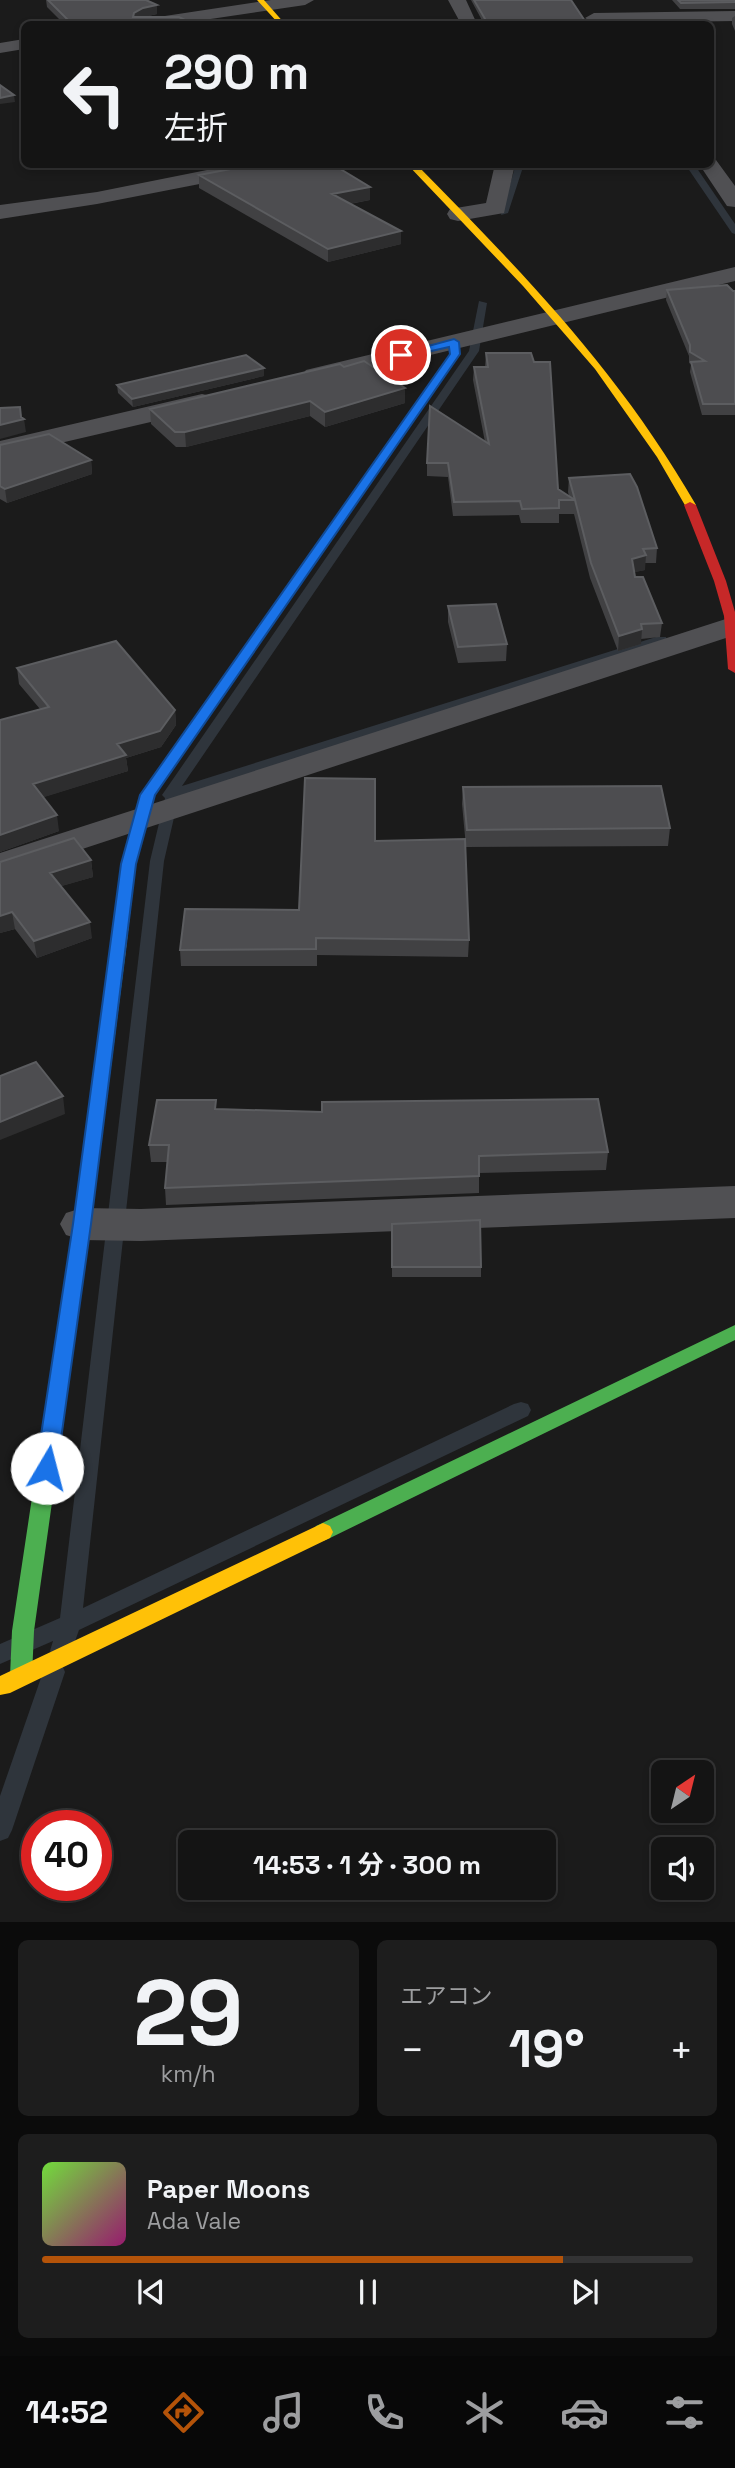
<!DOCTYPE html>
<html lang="ja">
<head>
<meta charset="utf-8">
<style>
  body { margin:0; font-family:"Space Grotesk","Noto Sans JP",sans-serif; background:#1d1d1d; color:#f1f3f6; height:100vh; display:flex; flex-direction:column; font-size:26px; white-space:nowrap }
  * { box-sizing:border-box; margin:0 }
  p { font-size:23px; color:#9d9ea0 }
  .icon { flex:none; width:38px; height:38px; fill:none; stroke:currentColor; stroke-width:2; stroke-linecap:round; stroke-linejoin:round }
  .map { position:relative; height:1922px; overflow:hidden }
  .sheet { display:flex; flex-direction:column; gap:18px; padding:18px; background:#0b0b0b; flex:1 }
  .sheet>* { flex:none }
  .top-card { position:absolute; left:21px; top:21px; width:693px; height:147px; border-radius:10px; box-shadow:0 4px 10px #0003,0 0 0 2px #333334; background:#141414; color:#f1f3f6; overflow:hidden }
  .needle { width:46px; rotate:35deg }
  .fabs { position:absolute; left:651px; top:1760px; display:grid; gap:14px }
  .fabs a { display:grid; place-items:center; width:63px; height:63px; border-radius:10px; background:#141414; box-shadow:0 4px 10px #0003,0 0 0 2px #333334; font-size:35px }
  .speed { position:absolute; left:21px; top:1810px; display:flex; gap:14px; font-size:35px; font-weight:700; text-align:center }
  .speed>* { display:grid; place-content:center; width:91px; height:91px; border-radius:50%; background:#141414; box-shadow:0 4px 10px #0003,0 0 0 2px #333334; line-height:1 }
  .speed .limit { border:10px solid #d22; background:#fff; color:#111 }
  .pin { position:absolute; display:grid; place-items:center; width:60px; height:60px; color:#fff; margin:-30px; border:4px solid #fff; border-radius:50%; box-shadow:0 2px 7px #0007 }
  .me { position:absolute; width:77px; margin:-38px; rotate:8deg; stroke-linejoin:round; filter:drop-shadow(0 0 5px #0008) }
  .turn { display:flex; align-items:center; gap:24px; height:147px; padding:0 28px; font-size:32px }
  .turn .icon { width:91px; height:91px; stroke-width:2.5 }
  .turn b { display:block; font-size:49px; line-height:60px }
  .big { font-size:52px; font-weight:700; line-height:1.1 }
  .sheet .widget { flex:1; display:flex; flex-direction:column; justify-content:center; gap:10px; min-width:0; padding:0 24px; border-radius:10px; background:#1d1d1d }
  .sheet .dial { align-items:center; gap:0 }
  .dial b { font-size:91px; line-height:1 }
  .song { display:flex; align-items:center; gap:21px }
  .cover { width:84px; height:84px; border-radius:10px; background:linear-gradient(135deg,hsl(100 70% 55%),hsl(320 70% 35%)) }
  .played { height:7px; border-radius:4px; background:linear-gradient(90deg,#b45309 80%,#333334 80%) }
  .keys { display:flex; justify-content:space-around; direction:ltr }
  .heat { display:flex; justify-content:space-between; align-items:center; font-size:38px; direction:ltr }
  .sheet .tiles { flex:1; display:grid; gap:18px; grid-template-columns:1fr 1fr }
  .widget:last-child { grid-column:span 2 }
  .trip { position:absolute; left:178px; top:1830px; width:378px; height:70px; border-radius:10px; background:#141414; box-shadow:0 4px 10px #0003,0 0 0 2px #333334; font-weight:700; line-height:70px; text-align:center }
  .menu { display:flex; height:112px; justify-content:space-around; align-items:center; background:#080808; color:#9d9ea0 }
  .menu .icon { width:49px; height:49px }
  .menu .on { color:#b45309 }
  .menu b { font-size:32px; color:#f1f3f6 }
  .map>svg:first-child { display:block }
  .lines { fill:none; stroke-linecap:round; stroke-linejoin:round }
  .stream { fill:#2f353c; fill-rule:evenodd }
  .street { fill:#505053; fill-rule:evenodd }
  .fast { fill:#4caf50; fill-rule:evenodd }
  .slow { fill:#ffc107; fill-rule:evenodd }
  .jam { fill:#c62828; fill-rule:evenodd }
  .wall { fill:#414143 }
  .shaded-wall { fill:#2d2d2e }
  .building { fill:#4d4d50; stroke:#5c5d60; stroke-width:2 }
  .route { fill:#1a73e8; stroke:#114b97; stroke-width:2 }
</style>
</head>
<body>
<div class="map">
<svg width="735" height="1922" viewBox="0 0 735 1922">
  <rect width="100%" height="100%" fill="#1b1b1b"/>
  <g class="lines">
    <path class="stream" d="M516,164h8l-16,49 -7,2z
      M685,164h9l41,60v10l-3,-1z
      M479,301l8,2 -8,48 -297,435 474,-149h10l1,3 -1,3 -487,153 -15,65 -81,747 431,-204 7,-2 7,2 3,6 -3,6 -449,214 -10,28 -8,3 -8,-3 -3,-7 3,-10 -53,23v-20l60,-26 90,-757 15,-63 -3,-3 307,-444z
      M54,1662l8,3 3,7 -53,158 -4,8 -8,3v-45l43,-124 3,-7z"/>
    <path class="street" d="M271,0h43l-9,5 -128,19h-41l9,-5z
      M448,0h18l11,24h-16z
      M735,11v10l-141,2 -9,-5 9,-5z
      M24,39v10l-24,4v-10z
      M710,158l6,2 19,26v21l-8,-1 -28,-42h11z
      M237,164h45l-10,6 -175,34 -97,15v-14l97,-13z
      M495,164h20l-11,49 -46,8 -8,-2 -3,-5 3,-5 36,-6z
      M735,267v14l-420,102 -9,-3 -4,-5 4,-5z
      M202,394l9,2 4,6 -4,6 -211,49v-16z
      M735,616v19l-735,241v-23z
      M735,1186v32l-594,23 -59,-1 -16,-5 -6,-11 6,-11 16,-5 59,1z"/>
    <path class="fast" d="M454,340l5,3 1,11 -134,194h-8l-2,-3 134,-191 -1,-11z
      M117,952l8,5 -34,267 -57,407 -2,45 -3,7 -8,3 -8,-3 -3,-7 2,-45 61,-407 36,-267z
      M735,1325v15l-405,198 -7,3 -7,-3 -3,-6 3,-6z"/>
    <path class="slow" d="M257,0h7l21,24h-6z
      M407,164h9c108,110 203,207 280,341l-2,2h-8l-29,-50 -62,-88 -72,-83z
      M322,541l6,4 -174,250 -18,69 -11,93 -2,3h-12l-2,-3 13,-93 18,-69 178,-253z
      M323,1523l7,3 3,6 -3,6 -320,155 -10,2v-19z"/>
    <path class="jam" d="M690,502l6,3 30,76 9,31v61l-7,-4 -4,-53 -10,-35 -30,-76z"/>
  </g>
  <path class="wall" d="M46,0h100l11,5v9l-13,3 49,7h-129l-17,-17z
    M471,0h100l16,24h-103z
    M672,0h63v9h-55z
    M735,16v15l-3,-7v-6z
    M199,175l171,25 -20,4 51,40 -73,18 -129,-74z
    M667,290l68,1v124h-33l-12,-43 1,-8 -2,-1v-7l-23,-56z
    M486,353l72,136 11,7 -1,-4 1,-14 88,70 -1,15h-11v7l-11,2 1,5 27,46 -2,14 -19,2v5l-23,7 -28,-73 -16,-64h-15v9h-38l-2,-8 -66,1 -5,-39 -21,-1v-13l58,-21 -12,-62 1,-13h11z
    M344,367l61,21v15l-80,24 -15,-11 -124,31h-10l-25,-23 -1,-15z
    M264,376l-131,31 -15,-14 -1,-8z
    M0,445l91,15 1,14 -85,29 -7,-4z
    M448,606l59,38 -1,17 -48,2 -10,-41z
    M17,668l158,42 1,15 -15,22 -35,11 2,13 -85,26 16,34 -59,21v-132l40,-11 -21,-25z
    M463,787l207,41 -2,18 -202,1 -4,-43z
    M375,841l94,99 -1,17 -151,-2v11h-136l-1,-16 119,-40z
    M91,860l2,17 -32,9 31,52 -55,20 -22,-29 -15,4v-71z
    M217,1109l391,43 -2,18 -127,3v20l-313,12 -1,-17 2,-26h-16l-2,-17z
    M392,1224l89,43v10h-89z"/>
  <path class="shaded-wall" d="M157,5v9l-13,3h-11l1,-4 9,-5z
    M14,95l1,7 -15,2v-6z
    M370,187v13l-38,7v-13z
    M401,231v13l-73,18v-13z
    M264,368v8l-131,31 -1,-8z
    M405,388v15l-80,24v-15z
    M310,401v15l-124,31 -1,-15z
    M20,407l2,12h2l2,13 -26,7v-14z
    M91,460l1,14 -85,29 -2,-14z
    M646,555l-1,15 -14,3 1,-14z
    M642,629l-1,15 -23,7 1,-15z
    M175,710l1,15 -15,22 -35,11 2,13 -93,29 -2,-16 84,-40z
    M57,815l2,16 -59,21v-17z
    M91,860l2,17 -41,12 -2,-16z
    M12,912l3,17 -15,4v-17z
    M90,922l2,16 -55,20 -3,-17z
    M63,1096l2,18 -65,26v-18z"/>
  <path class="building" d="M48,0h98l11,5 -14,3 -9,5 -1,4h46l14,7h-121z
    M474,0h97l16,24h-99z
    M678,0h57v2l-54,1z
    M0,85l14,10 -14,3z
    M257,164h75l38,23 -38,7 69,37 -73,18 -129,-74z
    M727,285l6,6h2v113h-32l-12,-42 14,-1 -15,-9v-7l-23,-55z
    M486,353h45l3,9h16l8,127 17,11 -6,-22 61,-4 7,13 20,61 -14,1 3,6 -14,4 3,18h8l19,46 -21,1 1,5 -23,7 -28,-73 -16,-63h-16v8l-37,1 -2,-8 -66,1 -6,-39h-21l3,-57 59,38 -15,-77h14z
    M246,355l18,13 -132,31 -15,-14z
    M364,361l41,27 -80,24 -15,-11 -125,31h-10l-25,-23 190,-45 4,3z
    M20,407l1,10 3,2 -24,6v-17z
    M49,434l42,26 -86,29 -5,-3v-41z
    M496,604l11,40 -49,3 -10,-41z
    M116,641l59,69 -15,21 -43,13 9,11 -93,29 24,31 -57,20v-115l49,-13 -32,-39z
    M305,778l70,1v62l90,-2 4,101 -153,-2v11l-136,1 5,-41 114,1z
    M661,786l9,42 -203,2 -4,-43z
    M74,838l17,22 -41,13 40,49 -56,19 -22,-29 -12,4v-54z
    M36,1062l27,34 -63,26v-46z
    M598,1099l10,53 -129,4v20l-314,12 4,-43h-20l8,-45h59l-1,9 107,3v-10z
    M480,1220l1,47h-89v-43z"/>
  <path class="route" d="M454,339l5,3 1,12 -305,441 -19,69 -45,360 -34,244 -3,6 -7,3 -8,-3 -3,-6 37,-244 48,-360 19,-69 310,-441 -1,-7 -48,11 -6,-3z"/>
</svg>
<div class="fabs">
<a><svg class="needle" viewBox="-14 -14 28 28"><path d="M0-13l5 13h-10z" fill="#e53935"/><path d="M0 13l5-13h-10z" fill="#9d9ea0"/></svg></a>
<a><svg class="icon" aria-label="sound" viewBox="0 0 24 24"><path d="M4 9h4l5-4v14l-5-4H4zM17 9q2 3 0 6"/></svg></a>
</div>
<div class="speed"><div class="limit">40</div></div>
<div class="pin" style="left:401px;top:355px;background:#d93025"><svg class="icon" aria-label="arrive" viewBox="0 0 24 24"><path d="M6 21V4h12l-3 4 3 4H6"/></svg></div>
<svg class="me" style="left:47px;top:1468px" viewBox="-20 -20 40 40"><circle r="19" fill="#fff"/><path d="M0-13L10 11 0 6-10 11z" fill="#1a73e8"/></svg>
<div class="trip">14:53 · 1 分 · 300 m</div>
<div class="top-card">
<div class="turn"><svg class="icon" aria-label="left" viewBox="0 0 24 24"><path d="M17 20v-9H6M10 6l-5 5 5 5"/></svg><div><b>290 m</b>左折</div></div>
</div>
</div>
<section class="sheet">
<div class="tiles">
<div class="widget dial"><b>29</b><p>km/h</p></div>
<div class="widget"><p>エアコン</p>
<div class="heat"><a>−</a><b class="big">19°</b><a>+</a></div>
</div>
<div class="widget">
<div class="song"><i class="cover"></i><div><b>Paper Moons</b><p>Ada Vale</p></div></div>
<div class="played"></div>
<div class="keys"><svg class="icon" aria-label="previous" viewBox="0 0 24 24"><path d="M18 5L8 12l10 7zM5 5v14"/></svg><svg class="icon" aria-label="pause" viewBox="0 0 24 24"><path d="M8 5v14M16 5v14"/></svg><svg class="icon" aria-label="next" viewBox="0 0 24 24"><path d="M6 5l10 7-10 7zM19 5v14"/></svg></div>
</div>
</div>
</section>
<nav class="menu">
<b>14:52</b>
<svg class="icon on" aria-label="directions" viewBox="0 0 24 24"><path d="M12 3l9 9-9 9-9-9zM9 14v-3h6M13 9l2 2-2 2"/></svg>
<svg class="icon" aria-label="music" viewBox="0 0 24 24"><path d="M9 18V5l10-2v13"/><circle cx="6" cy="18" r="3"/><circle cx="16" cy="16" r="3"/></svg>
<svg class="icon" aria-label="phone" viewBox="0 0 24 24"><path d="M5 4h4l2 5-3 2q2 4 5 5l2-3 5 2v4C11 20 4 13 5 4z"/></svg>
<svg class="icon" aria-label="climate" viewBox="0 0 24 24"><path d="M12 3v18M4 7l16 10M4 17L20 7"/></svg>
<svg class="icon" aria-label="car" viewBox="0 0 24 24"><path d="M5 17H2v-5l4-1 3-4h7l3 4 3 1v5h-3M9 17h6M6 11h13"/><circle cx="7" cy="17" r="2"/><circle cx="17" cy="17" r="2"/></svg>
<svg class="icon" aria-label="filters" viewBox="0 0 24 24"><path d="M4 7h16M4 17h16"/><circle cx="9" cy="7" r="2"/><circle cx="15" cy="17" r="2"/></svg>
</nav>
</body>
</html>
